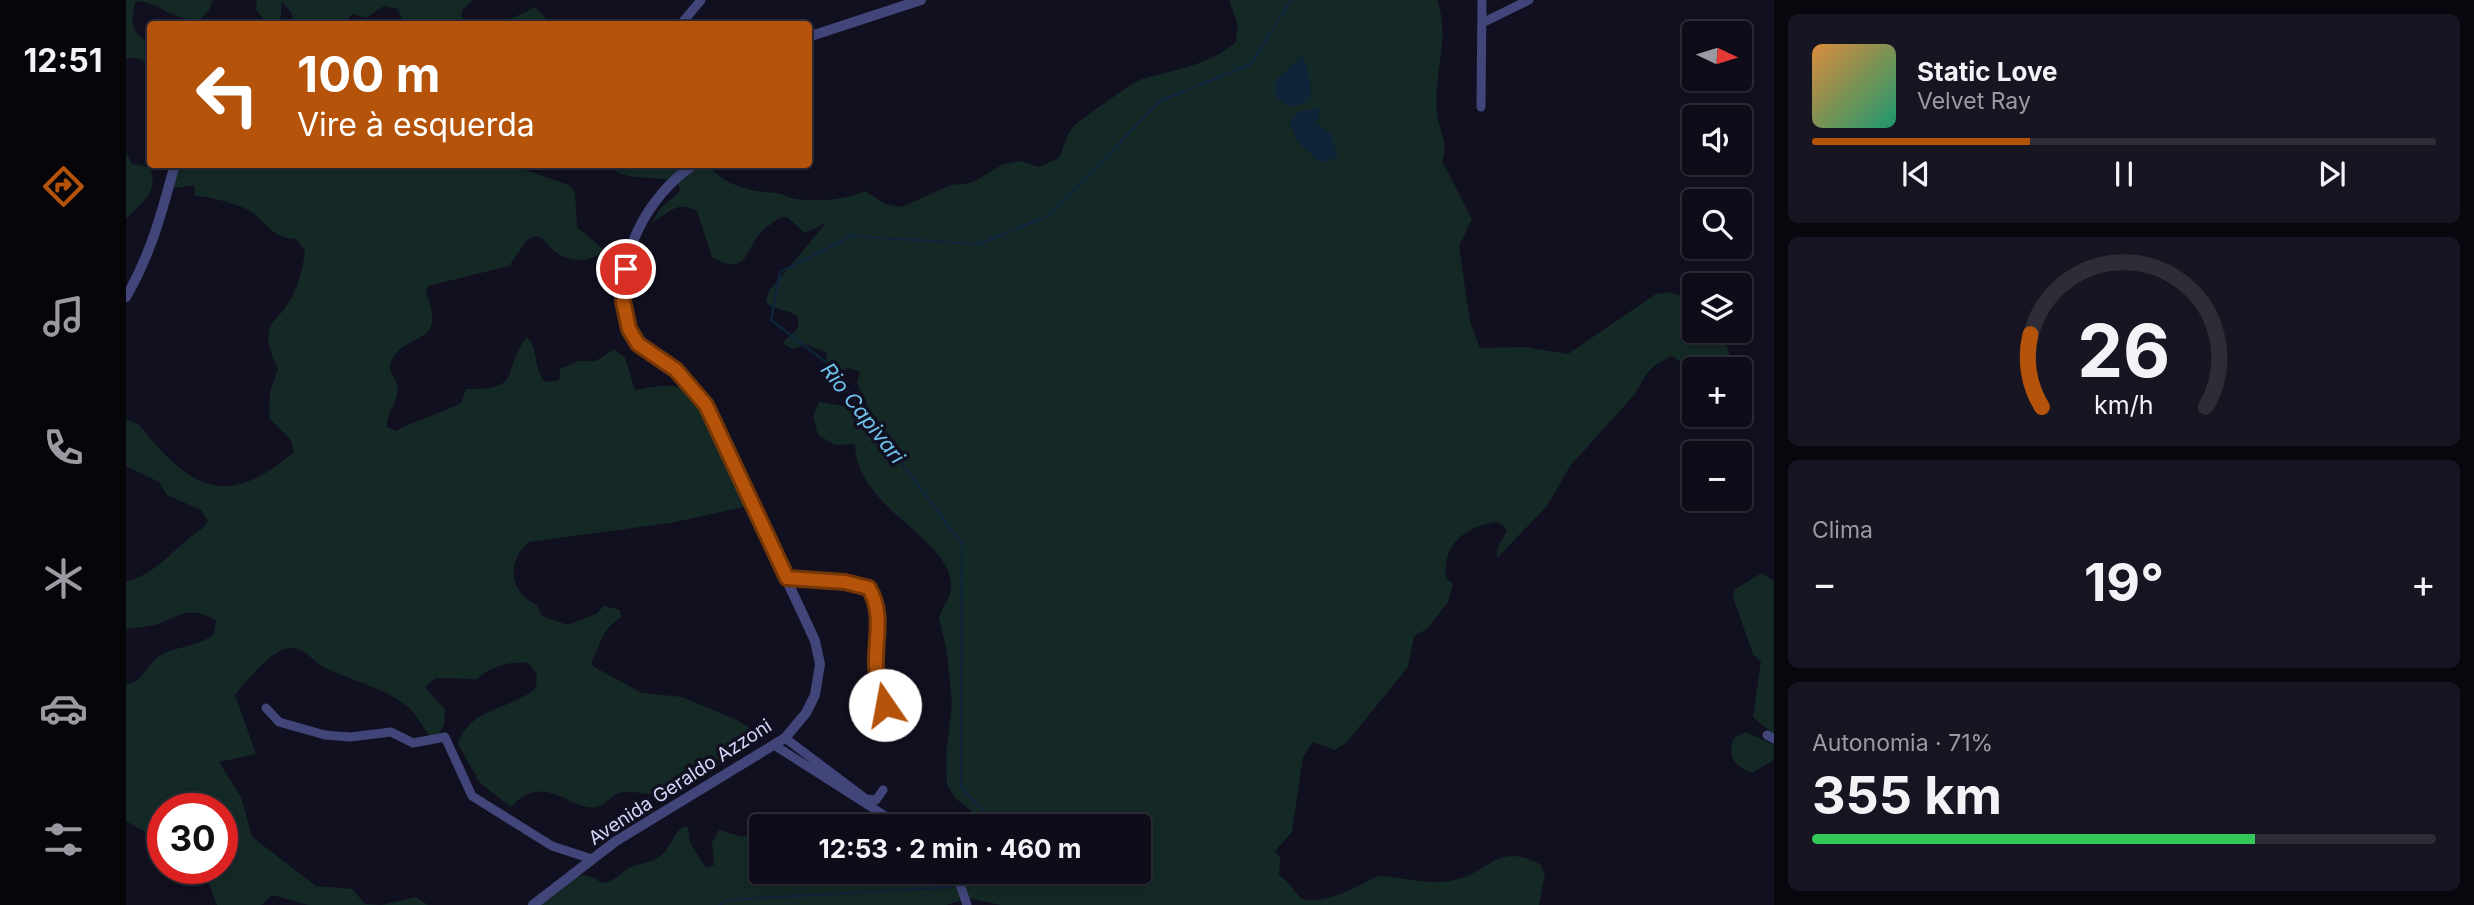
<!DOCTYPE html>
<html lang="pt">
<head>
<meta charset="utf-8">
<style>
  body { margin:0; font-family:Inter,sans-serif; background:#161521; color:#f1f3f6; height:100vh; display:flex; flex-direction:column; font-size:26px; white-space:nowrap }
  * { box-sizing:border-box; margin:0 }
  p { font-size:23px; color:#9a9ba2 }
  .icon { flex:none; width:38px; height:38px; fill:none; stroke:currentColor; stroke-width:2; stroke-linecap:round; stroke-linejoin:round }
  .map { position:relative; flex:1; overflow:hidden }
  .panel { display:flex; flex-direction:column; gap:14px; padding:14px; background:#07070d; width:700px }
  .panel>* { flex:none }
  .hud { position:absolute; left:21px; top:21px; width:665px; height:147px; border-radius:7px; box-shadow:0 4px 10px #0003,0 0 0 2px #2d2c37; background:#b45309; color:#fff; overflow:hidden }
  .needle { width:46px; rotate:94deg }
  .controls { position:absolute; left:1556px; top:21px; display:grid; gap:14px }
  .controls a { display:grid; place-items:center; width:70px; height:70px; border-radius:7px; background:#0d0c18; box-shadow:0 4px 10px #0003,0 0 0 2px #2d2c37; font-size:35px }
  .speed { position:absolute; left:21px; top:793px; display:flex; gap:14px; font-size:35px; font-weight:700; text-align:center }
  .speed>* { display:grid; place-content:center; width:91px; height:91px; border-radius:50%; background:#0d0c18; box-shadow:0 4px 10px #0003,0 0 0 2px #2d2c37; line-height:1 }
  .speed .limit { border:10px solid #d22; background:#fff; color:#111 }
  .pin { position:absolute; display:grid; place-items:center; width:60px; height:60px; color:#fff; margin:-30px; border:4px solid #fff; border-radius:50%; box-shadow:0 2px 7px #0007 }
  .me { position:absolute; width:77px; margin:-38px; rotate:348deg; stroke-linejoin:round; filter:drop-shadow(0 0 5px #0008) }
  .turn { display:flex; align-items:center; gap:24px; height:147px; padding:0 35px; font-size:32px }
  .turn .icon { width:91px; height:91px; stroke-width:2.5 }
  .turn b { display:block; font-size:49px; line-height:60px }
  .big { font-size:52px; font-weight:700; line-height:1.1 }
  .panel .card { flex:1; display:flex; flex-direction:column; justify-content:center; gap:10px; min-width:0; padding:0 24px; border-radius:10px; background:#161521 }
  .panel .dial { align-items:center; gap:0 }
  .dial svg { height:182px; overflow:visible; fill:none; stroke:#2d2c37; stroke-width:7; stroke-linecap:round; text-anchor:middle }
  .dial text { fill:#f1f3f6; stroke:none }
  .song { display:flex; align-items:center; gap:21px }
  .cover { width:84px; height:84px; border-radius:10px; background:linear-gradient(135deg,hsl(30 70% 55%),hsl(160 70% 35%)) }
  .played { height:7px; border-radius:4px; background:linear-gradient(90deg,#b45309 35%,#2d2c37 35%) }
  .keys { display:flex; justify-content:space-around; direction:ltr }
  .heat { display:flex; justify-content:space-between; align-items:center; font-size:38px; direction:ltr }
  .charge { height:10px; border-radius:5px; background:linear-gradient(90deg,#34c759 71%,#2d2c37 0) }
  .trip { position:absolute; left:623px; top:814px; width:402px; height:70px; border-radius:7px; background:#0d0c18; box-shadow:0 4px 10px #0003,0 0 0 2px #2d2c37; font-weight:700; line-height:70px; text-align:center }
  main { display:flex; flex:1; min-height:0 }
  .dock { display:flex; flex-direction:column; width:126px; justify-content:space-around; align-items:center; background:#05050a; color:#9a9ba2 }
  .dock .icon { width:49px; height:49px }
  .dock .on { color:#b45309 }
  .dock b { font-size:32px; color:#f1f3f6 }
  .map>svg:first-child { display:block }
  .green { fill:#142926 }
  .water { fill:#0f2339 }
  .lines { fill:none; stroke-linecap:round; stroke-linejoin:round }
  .stream { stroke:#0f2339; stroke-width:2.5 }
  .minor { stroke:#414579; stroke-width:9 }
  .tertiary { stroke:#414579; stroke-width:10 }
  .route-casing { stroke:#753606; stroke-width:18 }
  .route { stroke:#b45309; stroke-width:12 }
  .labels { text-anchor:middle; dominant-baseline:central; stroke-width:7; stroke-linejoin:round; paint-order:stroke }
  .street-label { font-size:19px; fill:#d4d4f9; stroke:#111020 }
  .water-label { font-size:21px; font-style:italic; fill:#6fc1ec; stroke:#111020 }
</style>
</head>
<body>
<main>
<nav class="dock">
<b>12:51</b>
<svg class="icon on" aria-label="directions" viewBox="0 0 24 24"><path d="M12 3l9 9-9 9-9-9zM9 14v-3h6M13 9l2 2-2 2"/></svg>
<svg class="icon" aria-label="music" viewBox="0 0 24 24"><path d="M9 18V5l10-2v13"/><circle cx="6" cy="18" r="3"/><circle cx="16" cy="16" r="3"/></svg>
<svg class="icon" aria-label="phone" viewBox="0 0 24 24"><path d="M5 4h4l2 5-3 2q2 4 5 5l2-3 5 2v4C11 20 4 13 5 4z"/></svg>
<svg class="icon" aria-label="climate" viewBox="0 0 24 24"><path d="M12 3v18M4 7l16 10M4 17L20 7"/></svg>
<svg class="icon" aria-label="car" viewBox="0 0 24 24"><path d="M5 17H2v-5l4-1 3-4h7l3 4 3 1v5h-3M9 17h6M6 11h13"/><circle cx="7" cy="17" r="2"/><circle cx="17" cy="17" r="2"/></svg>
<svg class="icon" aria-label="filters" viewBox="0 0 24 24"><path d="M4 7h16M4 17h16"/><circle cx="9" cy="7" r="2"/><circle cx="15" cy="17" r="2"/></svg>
</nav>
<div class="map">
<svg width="1648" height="905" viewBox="0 0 1648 905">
  <rect width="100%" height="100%" fill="#111020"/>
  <path class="green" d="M0,0h86c-1,11 -7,15 -15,22 -9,-4 -20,-5 -28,-9 -12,-7 -19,-11 -33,-12 -7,19 -4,33 14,43v26c-4,-11 -13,-14 -24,-11z
    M131,0h216l-10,9 -2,7c16,19 57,1 74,-9l16,17h-147l-6,-15 -14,-3 -18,12 -14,-4 -8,10h-51l-1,-11 -10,-11 -2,22h-12l-12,-14z
    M1103,0h208c14,37 -4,74 0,113 2,18 12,30 5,48l30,58 -13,27 11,76 10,26 44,-1 44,7 88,-60 14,-2 24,9v30h26l16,38 -42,2 -22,-15 -17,9 -9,9 -11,20 -65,72 -23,40 -50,52v-9l10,-18 -4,-6 -6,-3c-32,4 -55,23 -51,56l7,6 -5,18 -21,27 -13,7 -6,31 -62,76 -11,7 -22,-8 -10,15 -11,75 -17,19 5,6 -1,18c11,8 16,18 23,24 25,6 55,-13 76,-23 23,0 44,9 71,5 42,-6 45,-40 91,-17l5,10 -6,31h-538l-32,-7 -23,7h-410c17,-17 44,-42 65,-22 13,0 17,-9 28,-15 11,-6 26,-3 38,-19 6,-9 7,-15 16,-22h5l2,16 16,25 8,-3 -2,-22 7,-13 20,6 22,1v35h378v-46h-148l-36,-28 -8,-14 -1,-26 6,-55 -5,-51 -8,-34c3,-11 11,-18 12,-30 3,-50 -95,-78 -96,-144l-20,1 -17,-10 -5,-19 6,-14 36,6 12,-4 -10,-21 3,-11 -12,-4 -18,9 -4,-3 1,-21 -22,-9 -12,5 -8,-4 -2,-3 15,-14v-11c-10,-9 -22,-5 -32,-15l3,-11 57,-68 -21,10 -18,-16h-6c-6,4 -14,9 -19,14 -19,21 -14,46 -50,26l-15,-46c-22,-12 -27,3 -46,12l9,-14 20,-18 -2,-8c-22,-10 -53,1 -71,-18h101c17,21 42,26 67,28 7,0 14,5 21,6 24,3 48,1 69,-8l20,13 17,3 49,-22 20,-2 33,-19 17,-3 18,6 20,-9c4,-9 7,-22 13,-30 5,-6 61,-46 70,-49 32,-9 68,-14 94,-37l2,-17z
    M0,153l6,11 18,3c9,26 -8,35 -24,52z
    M382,164l61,21 6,7 2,35 27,23c-10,13 -34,12 -47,3 -9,-5 -10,-15 -22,-17l-8,4 -18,26 -81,20 -2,7c22,54 -20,38 -34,67 -6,11 3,15 5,25 4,16 -12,27 -10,42l9,4c20,-11 43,-17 65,-28l5,-14c60,1 34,-19 61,-52 12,12 6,35 19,45l13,-2 1,-11 18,-8h18l18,-12 11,9 10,32c18,-3 37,-9 53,2 21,14 56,91 56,115l-74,16 -141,19c-23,19 -20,51 8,63l5,11 26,9 28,-11 8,-8 16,4 1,7c-22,15 -18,24 -30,46l3,4 48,26 40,4 57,24 15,10 -14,21 -4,-2c-13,12 -57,45 -74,45 -13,1 -30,-6 -43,-2 -8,3 -15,13 -23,14 -26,5 -50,-37 -85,0l-31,-24 -22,-39c11,-37 53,-34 78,-56l1,-14 -9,-11c-19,-2 -36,3 -51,16l-42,-1 -10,9 20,23 -1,15 -9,15c-12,-9 -16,-24 -27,-33 -24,-20 -57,-26 -84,-40 -11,-5 -18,-19 -32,-19 -19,-1 -46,33 -57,47l21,59 -37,8 22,35 11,40 64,49 36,3 13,15 17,1 34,-8 12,8h-119l-37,-10 -11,10h-44l-11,-29 1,-8h15v-60h-59v34l-37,-21v-137c17,0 20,-19 32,-27 17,-12 40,-9 56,-23l2,-14c-25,-13 -33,-7 -55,3 -11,4 -24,4 -35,6v-47c27,-8 41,-25 61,-42 9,-8 15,-9 21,-19l-7,-11 -34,-15 -8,-13 -33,-16v-46c16,2 18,12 28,23 49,55 83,57 140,9l-3,-12 -22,-22 1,-26 8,-23c-5,-12 -12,-25 -9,-38 1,-10 11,-15 16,-23 13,-18 17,-36 20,-57l-9,-12c-28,-1 -29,-21 -52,-31 -11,-5 -36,-12 -49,-12l-1,-11 -19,3 -7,-23z
    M1636,573l12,8v154l-21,-18 8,-55 -8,-8 -20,-57 2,-8z
    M1620,732l28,13v15l-22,13c-17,-6 -26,-17 -18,-35z"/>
  <path class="water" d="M1177,56c5,15 9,28 7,44l-19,7 -15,-10 -1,-16z
    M1195,108l-5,16 15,10 7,23 -17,6 -22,-20 -10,-21 11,-11z"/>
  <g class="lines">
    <path class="stream" d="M871,826l-36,-39 1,-243 -135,-181 -56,-43 9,-48 71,-36 128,8 71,-29 110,-114 91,-37 40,-64
      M851,885l28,-1 9,-12
      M594,905l7,-5 224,-13"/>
    <path class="minor" d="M1356,23l47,-23
      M555,24l20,-24
      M1355,107l1,-107
      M661,578l58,4 24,6 10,33 -3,44 9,40
      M140,708l13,14 46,13 25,2 41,-5 22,11 32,-6 27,59 80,50 40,13
      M1641,735l7,4
      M659,738l81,61 10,1 7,-10
      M648,745l127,81
      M830,872l11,33"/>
    <path class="tertiary" d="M252,24h31
      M682,37l113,-37
      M0,297c25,-43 36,-85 49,-133
      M407,905l83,-64 169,-103 21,-25 9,-18 5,-31 -5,-23c-18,-40 -38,-80 -56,-121 -17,-38 -32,-79 -53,-116 -22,-36 -72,-49 -81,-88 -12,-56 23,-122 70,-152"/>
  </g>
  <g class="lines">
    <defs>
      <path id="route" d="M500,269l-3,32 6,28 9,15 38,26 30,35 81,173 58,4 24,6c15,27 6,49 7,78 1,13 6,26 9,39"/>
    </defs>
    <use href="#route" class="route-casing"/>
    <use href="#route" class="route"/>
  </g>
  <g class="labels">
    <g class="street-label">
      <text transform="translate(554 782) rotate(-33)">Avenida Geraldo Azzoni</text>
    </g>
    <g class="water-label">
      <text transform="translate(737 413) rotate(52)">Rio Capivari</text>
    </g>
  </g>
</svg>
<div class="controls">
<a><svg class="needle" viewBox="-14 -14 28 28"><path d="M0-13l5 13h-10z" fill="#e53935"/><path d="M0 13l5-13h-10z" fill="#9a9ba2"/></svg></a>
<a><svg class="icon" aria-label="sound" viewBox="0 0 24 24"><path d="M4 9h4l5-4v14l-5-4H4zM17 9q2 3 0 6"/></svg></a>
<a><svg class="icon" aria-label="search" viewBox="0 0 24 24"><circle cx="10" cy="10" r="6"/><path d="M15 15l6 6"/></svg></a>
<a><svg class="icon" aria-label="layers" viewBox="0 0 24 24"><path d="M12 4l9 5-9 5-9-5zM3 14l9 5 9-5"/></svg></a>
<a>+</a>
<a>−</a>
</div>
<div class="speed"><div class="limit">30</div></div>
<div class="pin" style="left:500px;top:269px;background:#d93025"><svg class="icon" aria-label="arrive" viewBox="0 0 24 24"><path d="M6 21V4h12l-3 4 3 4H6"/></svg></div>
<svg class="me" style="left:759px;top:705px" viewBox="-20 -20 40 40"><circle r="19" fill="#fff"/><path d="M0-13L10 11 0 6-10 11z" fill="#b45309"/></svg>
<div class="trip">12:53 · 2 min · 460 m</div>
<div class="hud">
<div class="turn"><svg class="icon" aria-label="left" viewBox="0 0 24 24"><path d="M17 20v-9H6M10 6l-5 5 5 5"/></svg><div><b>100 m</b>Vire à esquerda</div></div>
</div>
</div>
<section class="panel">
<div class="card">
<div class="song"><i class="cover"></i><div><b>Static Love</b><p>Velvet Ray</p></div></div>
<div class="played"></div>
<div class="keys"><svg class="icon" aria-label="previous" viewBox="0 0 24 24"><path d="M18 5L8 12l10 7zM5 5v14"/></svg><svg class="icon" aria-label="pause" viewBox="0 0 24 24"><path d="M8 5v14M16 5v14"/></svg><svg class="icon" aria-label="next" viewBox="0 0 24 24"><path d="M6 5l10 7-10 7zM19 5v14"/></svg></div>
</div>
<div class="card dial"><svg viewBox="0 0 100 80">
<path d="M14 69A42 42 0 1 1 86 69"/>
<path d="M14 69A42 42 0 0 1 9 37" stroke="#b45309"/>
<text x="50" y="56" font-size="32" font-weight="700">26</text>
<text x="50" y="72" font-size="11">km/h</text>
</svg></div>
<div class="card"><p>Clima</p>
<div class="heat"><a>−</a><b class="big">19°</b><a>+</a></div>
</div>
<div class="card"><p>Autonomia · 71%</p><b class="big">355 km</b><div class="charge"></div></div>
</section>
</main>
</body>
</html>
